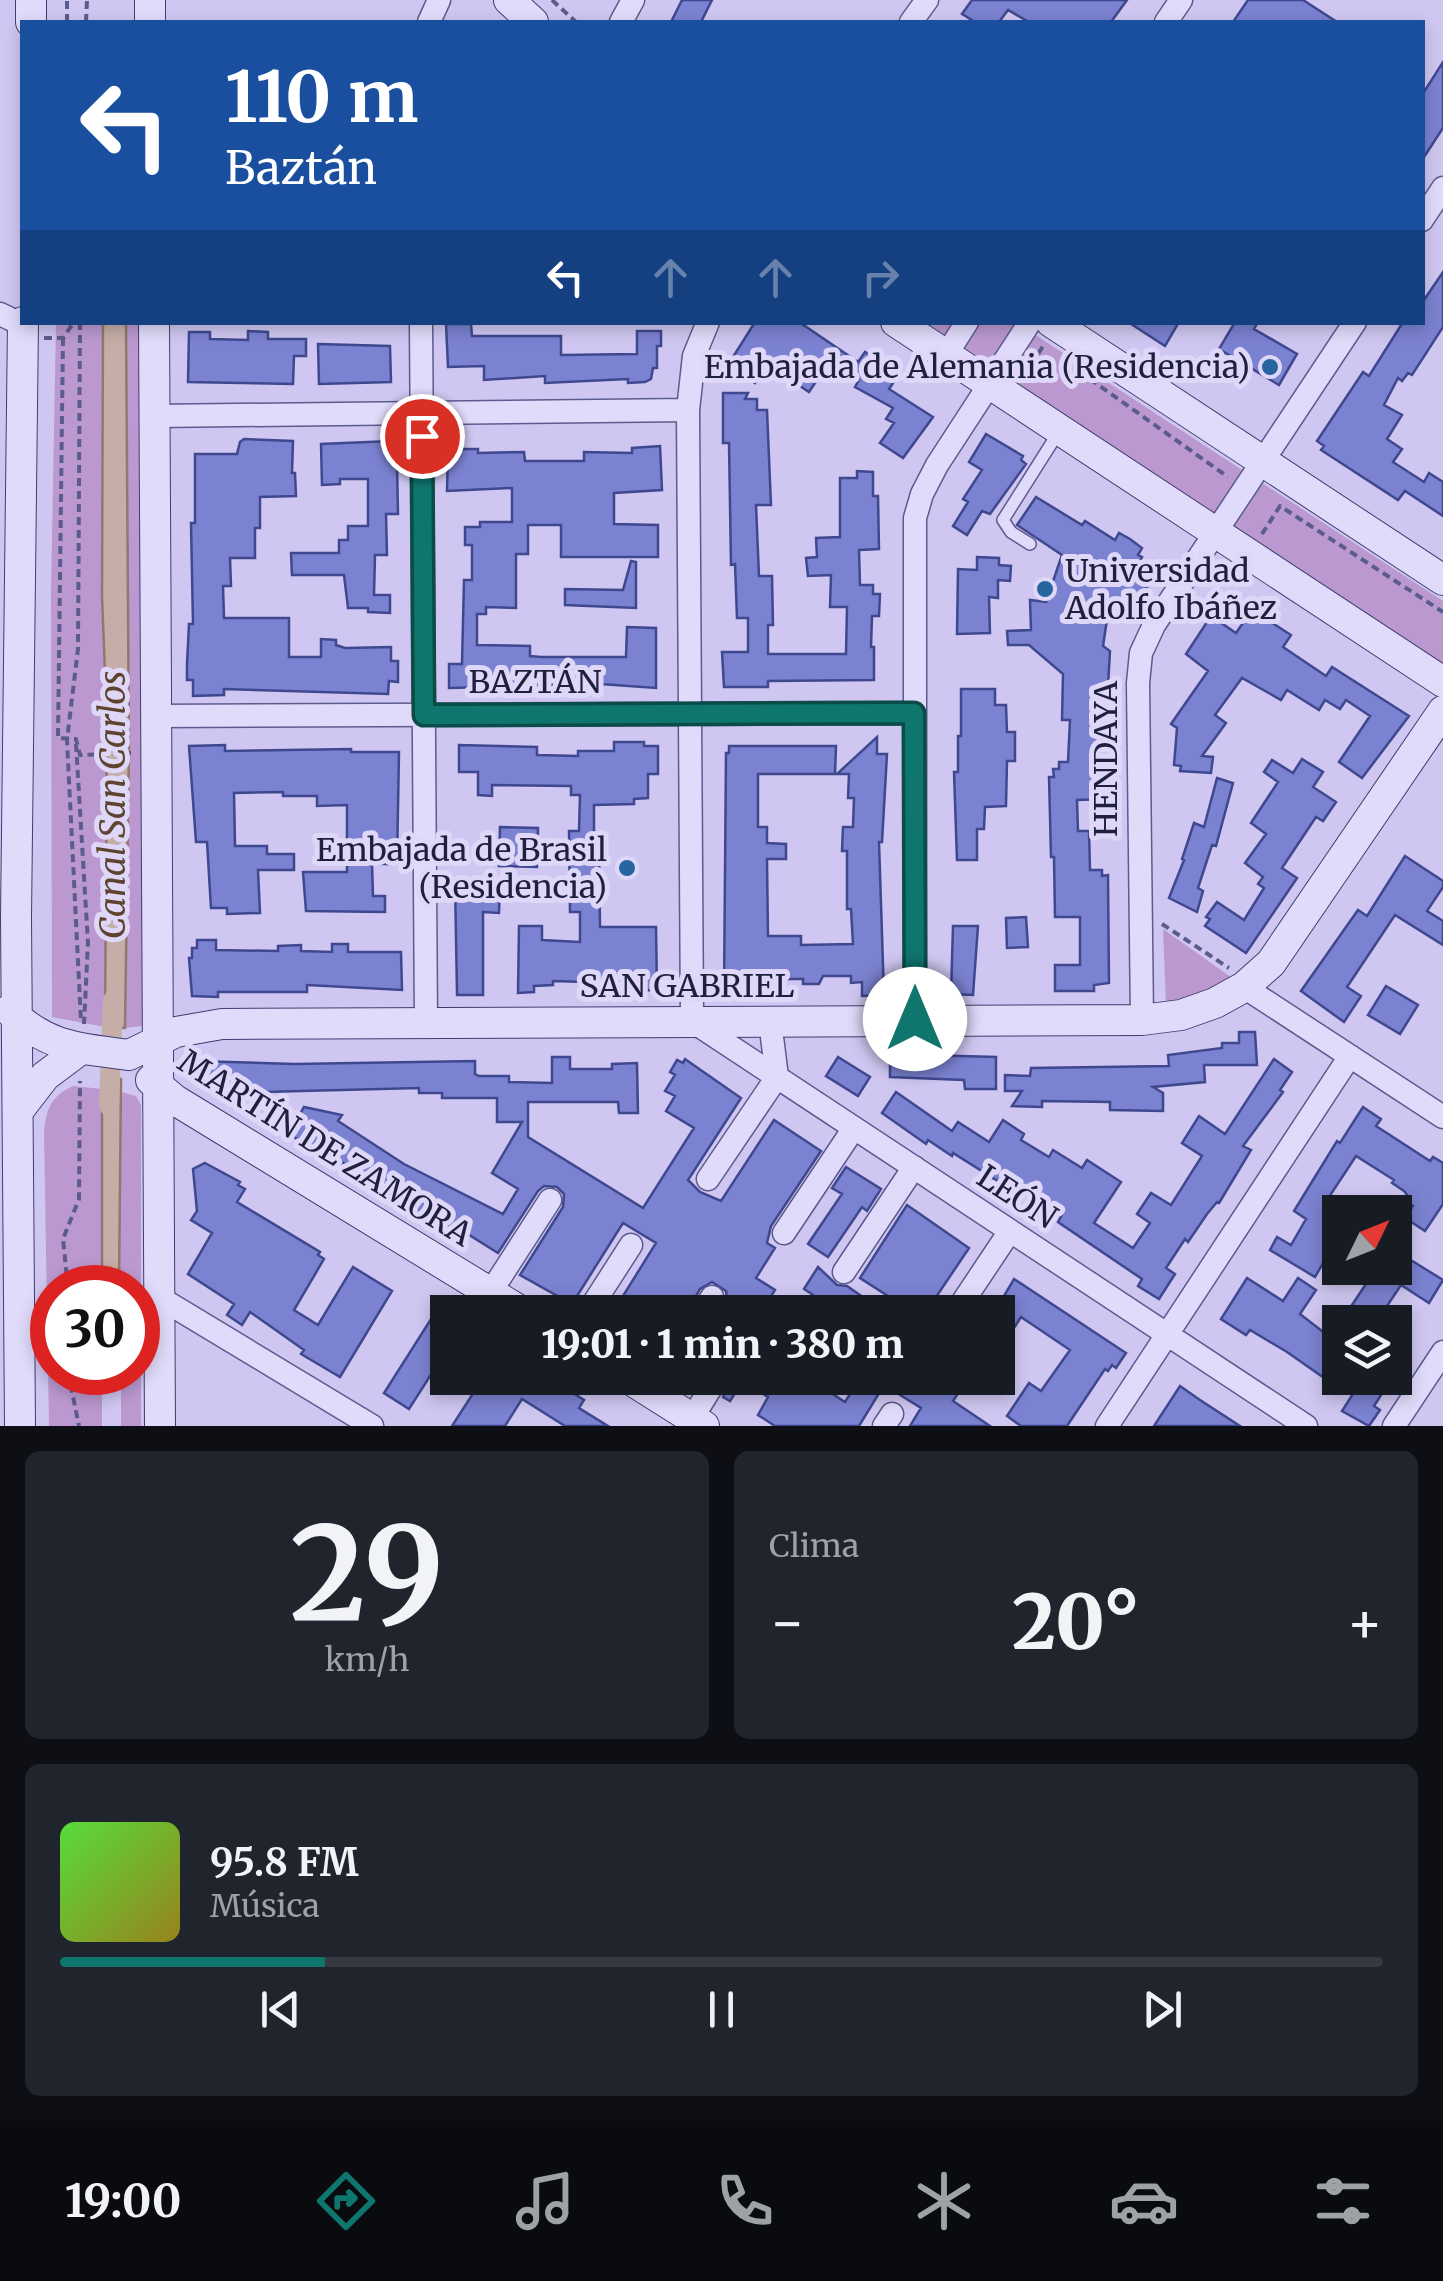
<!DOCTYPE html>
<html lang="es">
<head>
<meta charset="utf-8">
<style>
  body { margin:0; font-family:Merriweather,serif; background:#20242c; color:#f1f3f6; height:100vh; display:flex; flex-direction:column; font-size:38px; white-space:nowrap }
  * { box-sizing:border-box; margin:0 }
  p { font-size:32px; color:#9ea1a6 }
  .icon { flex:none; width:55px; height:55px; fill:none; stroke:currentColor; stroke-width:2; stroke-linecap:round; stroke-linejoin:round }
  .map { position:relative; height:1426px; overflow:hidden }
  .side { display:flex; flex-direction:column; gap:25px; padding:25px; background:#0d0f14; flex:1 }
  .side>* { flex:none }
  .top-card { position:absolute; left:20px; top:20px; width:1405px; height:305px; border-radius:0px; box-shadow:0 5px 15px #0003; background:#1a4fa0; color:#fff; overflow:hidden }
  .needle { width:65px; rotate:47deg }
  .fabs { position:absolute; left:1322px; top:1195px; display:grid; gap:20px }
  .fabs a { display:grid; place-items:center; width:90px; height:90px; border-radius:0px; background:#171b24; box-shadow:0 5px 15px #0003; font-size:50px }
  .speed { position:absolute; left:30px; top:1265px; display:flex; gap:20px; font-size:50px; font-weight:700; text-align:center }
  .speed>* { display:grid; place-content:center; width:130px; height:130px; border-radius:50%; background:#171b24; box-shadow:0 5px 15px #0003; line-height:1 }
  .speed .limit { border:15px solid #d22; background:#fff; color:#111 }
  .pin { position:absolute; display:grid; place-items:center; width:85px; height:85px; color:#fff; margin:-42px; border:5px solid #fff; border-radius:50%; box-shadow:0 2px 10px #0007 }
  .me { position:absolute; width:110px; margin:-55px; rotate:0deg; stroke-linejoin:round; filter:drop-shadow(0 0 8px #0008) }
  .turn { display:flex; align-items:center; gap:35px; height:210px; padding:0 40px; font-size:45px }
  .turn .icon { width:130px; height:130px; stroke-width:2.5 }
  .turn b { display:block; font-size:70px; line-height:85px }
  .lanes { display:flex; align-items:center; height:95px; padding:0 40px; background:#0003; justify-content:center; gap:50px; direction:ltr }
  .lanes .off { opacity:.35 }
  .big { font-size:75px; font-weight:800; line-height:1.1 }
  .side .card { flex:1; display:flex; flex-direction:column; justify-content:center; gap:15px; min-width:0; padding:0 35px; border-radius:15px; background:#20242c }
  .side .dial { align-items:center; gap:0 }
  .dial b { font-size:130px; line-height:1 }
  .song { display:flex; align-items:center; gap:30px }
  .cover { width:120px; height:120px; border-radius:15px; background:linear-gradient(135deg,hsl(110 70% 55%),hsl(50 70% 35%)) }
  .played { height:10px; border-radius:5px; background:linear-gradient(90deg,#0f766e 20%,#363941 20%) }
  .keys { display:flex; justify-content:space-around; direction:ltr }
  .heat { display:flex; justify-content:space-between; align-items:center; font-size:55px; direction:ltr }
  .side .tiles { flex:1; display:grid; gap:25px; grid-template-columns:1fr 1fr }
  .card:last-child { grid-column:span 2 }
  .trip { position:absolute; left:430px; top:1295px; width:585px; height:100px; border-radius:0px; background:#171b24; box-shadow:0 5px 15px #0003; font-weight:800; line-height:100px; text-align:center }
  .tabs { display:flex; height:160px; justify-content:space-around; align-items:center; background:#090b0e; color:#9ea1a6 }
  .tabs .icon { width:70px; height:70px }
  .tabs .current { color:#0f766e }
  .tabs b { font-size:45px; color:#f1f3f6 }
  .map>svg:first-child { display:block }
  .green { fill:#bb99d0 }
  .water { fill:#c5aea8; stroke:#94776e; stroke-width:2.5 }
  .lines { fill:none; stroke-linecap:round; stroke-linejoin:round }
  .canal { stroke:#c5aea8; stroke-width:20 }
  .building { fill:#7b82d1; stroke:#3f488f; stroke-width:2.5 }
  .lane-casing { stroke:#5c5b8e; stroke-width:14 }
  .street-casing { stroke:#5c5b8e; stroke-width:25 }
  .secondary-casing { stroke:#3e3e70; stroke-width:32 }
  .path { stroke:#5c5b8e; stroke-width:4; stroke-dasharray:8 5; stroke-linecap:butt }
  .lane { stroke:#e1dbfb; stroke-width:11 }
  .street { stroke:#e1dbfb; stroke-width:22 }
  .secondary { stroke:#e1dbfb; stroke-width:30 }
  .route-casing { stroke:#0a4d48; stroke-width:25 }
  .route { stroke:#0f766e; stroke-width:18 }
  .poi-dot { fill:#2765a1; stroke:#ded7f8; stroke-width:4 }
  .labels { text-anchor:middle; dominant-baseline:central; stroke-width:10; stroke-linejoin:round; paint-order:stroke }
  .poi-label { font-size:32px; fill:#1f203e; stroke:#ded7f8; text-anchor:end }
  .street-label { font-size:32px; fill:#1f203e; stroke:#ded7f8 }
  .water-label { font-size:35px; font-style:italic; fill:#5e432e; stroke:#ded7f8 }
</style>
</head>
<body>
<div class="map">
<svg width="1443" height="1426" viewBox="0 0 1443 1426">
  <rect width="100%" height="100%" fill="#cfc7f1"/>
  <path class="green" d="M145,322l5,703 -25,3 4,-280 -3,-425z
    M56,323h47l-1,273 5,129 -2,302 -53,-10 -1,-426z
    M914,323h103l426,278v71z
    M1163,929l72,51 -69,25z
    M73,1086l29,3v198l-50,1v84l50,1v53h-53l-5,-293c2,-24 7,-37 29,-47z
    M121,1092l15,4 5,9v321h-20v-53l17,-1v-84h-19z"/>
  <path class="water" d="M103,323h23l3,425 -4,280 -20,-1 2,-302 -5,-129z
    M102,1078l19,1 -2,208h-17z"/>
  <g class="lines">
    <path class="canal" d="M109,1106l4,-106"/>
  </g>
  <path class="building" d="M682,0h30l-11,22h-30z
    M972,0h155l-16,22h-82l-21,-12 -9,12h-24l-13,-8z
    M1248,0h55l34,22h-104z
    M1443,62v66l-21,32v-65z
    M1443,272v55l-31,48 -4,-2 -6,8 -4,-3 -14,27 18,10 -15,24 15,10 -9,13 31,20 5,-9 14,9v34l-38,-25 -7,9 -77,-50 3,-4 -7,-5 46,-69 6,4 34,-54h19v-19z
    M755,322h44l59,40 7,-10 34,22 -10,15 44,28 -30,41 -23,-15 14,-20 -8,-4 7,-11 -38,-21 4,-7 -24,-16 -5,7 -5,-3 -16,24 -42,-28 -12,19 -27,-18z
    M1128,322h51l-14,24z
    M1235,322h23l-4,7 43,25 -18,31 -60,-36z
    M446,324h25l1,12h89v19l76,-1v-23h24v15h-4v22h-4l-2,11 -6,3 -17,1v-4l-83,4v-7l-61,4v-14l-36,1z
    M248,331l20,1v7h38v17h-12l-1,28 -105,-2 1,-50h21v7l38,1z
    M318,344l72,2 1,36 -72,2z
    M723,393h25l-3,6h12v11h10l4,95h-15l3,71h13l1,49h-5v29h78l1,-47h-17l1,-32 -23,1 -2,-18 11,-1 -1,-19 24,-1v-59h17v-7l16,1v24h5l1,53 -20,1 1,35h13v9h7l-1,22h-7l-1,31h3v33l-106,1v6h-44l-2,-35h26v-34h-11l-2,-54 -4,1 -2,-122h-6z
    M986,434l37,22 -2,4 5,4 -36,50 -8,-3 -15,24 -14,-9 15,-24 -5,-3 19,-29 -13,-8z
    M244,439l49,2 -1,32h3l1,23 -36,1v31h-5v30h-25l1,28h-8l1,32h65v39h32v-18l15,1v5l9,3 46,-1v14h7v21l-9,-1 -1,13 -164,-5v6l-31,1v-16h-6v-16l2,-40h4l-2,-101h4v-69h42l3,-12z
    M391,441v21h6l1,52h-12l1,41h-12l-1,40h16v18l-22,-1v-4h-20l-4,-33h-52l-1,-22h48v-13h9v-14h20v-47h-28v5l-18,1 -1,-41z
    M660,446l2,44 -48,3v31l44,1v32h-97v-32h-33v29h-12v54l-30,-1v7h-9v31l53,1v10l11,1h85l1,-30 29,1v60l-56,-4 -151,4v-24h13l2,-84h8v-35h-7v-18h15v-5h32v-34l-65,3 1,-42h30v4l46,-1 1,9h59v-9l48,1v-5z
    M1036,497l46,28 3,-4 30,19 4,-7 11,6 12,9 -4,7 4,2 -2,4 12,8 -3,6 4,4 -17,23 -10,-7 -8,11 -8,-6 -7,46 7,5 -4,70h-5l-3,55h8l1,23 -30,1 1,31h11l1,39h12v6l6,-1 1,108 -15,2v6h-39v-26h25v-48h-25l-1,-60h-3l-2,-80h5l-1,-8h6v-7h9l2,-42h-8l1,-46 -34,-29h-21l-1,-14 24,-1 -1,-30 16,2 16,-47 -45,-30z
    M977,557l22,1v7l12,1 -1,15 -12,-1v18l-9,-1 1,36 -33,1 1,-65 19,1z
    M631,561l5,1v46l-71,-3v-16l58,1z
    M1252,610l39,25 -8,12 43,29 6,-9 77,49 -47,62 -23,-16 31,-46 -24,-16 -6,9 -15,-9 -6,10 -32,-20 -6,10 -39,-22 -27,37 11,8 -24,33 11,1 -2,16 -31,-2 1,-5 -7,-1 3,-37 -6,-4 37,-53 -22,-17 25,-38 25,17z
    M961,689h34v16h11l1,27h8v29h-8l-1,45 -21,1 -1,22h-7v31h-20l-3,-88h4v-36h3z
    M877,737v17h10l-5,88h-3l5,153 -22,1v-14l-11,1v-7h-28l-4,8h-16v-5h-35v13h-44l2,-239h3v-7h107l-1,28h-77v53h9v16l19,1v15h-19l1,77h33v9l52,-1 -2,-35h-4v-58h-5l1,-24h10l1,-29h-6l1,-24h-12z
    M614,742h30v4h14v28h-10v24l-14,1v5l-40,1v45h5l1,77h56l1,63 -37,1v-8l-67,-2v4l-19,1v6l-16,1 1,-67h23v14l38,2v-30h-10l-1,-81h10l1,-36h-9v-9l-79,-1v11l-14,-1v-23h-19v-27l78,2v8l41,1v-5h36z
    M225,745v6l126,-2v3h48l-2,112h-25l1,32h12v16l-79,-1 -3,-39h44v-67l-30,1v-10h-34v-4l-49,1 1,53h32v8h27v16h-36l2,43 -33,1v-6h-16l-4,-66h-11l-7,-96z
    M1302,759l21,13 -10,15 23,15 -13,19 -7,-4 -34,51 15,10 -51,75 -41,-27 5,-7 -4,-2 11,-15 27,18 20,-32 -6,-4 5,-7 -18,-14 21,-29 -15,-11 27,-41 -14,-10 8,-12 21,13z
    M1217,778l16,5 -17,63 -4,-1 -14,43 5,3 -6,21 -28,-14 15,-38 -2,-1 12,-36 10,4z
    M500,827l38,1 -1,39 -38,-1z
    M1405,856l38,25v6l-16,24 16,10v24l-48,-30 -48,72 14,9 -17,26 -43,-31 57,-81 9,6z
    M465,882l35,1 -1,30 -16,-1v83h-26v-3l-2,-108z
    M1026,917l2,30 -21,1 -1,-30z
    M953,926h25l-5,69 -22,-1z
    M197,940h19v10l62,1v-5l23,-1v6l31,1v-8h16v8h53l1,38 -95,-5v7h-89v5l-26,-1 -3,-38h3v-10h5z
    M1386,986l32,19 -18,29 -32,-19z
    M1239,1032h16l2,33h-53l1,17 -52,5 10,6v18l-53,-1v-8l-68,-1v6l-30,-1 10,-15h-17v-16l25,1 1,-8 138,-2 -1,-11 54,-7v-5h17z
    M890,1054l106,3v32h-31l-1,-9 -74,-3z
    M552,1057h18v12h42v-5l25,-1 1,50h-19l-1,-11h-90v35l115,71 51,-80 -28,-17 9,-15 -10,-5 10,-16 -5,-3 7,-12 6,3 2,-4 56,39 -53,82 12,12 21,9 53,-81 47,31 -50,75 -4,17 8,5 -19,30 19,12 -14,22h-41l7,-13 -1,-8 -14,-9 -12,7 -13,23h-74l43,-69 -33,-20 -51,81 -52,-29 43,-68 1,-13 -7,-7 -13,-1 -6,5 -40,62 -40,-25 -5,8 -31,-18 -6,-7 2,-4 -33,-22 -2,4 -41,-27 -2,3 -51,-31 15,-27 38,8 -4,6 66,43 99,50 15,-25 -26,-16 30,-51h-25v-24h-55v-5h-23v-5l-197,5v-4h-8v-7h-10v-5h-8v-16l98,3 181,-3v13l4,2h30v6l43,1z
    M838,1057l32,20 -12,19 -32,-20z
    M1274,1059l18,13 -12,18 3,2 -40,54 8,4 -32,53 -2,-1 -10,12 -19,28 -3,-3 -19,29 9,6 -16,25 -21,-13 4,-7 -84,-57 6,-11 -55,-35 -5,9 -51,-32 -1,3 -24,-16 -2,4 -44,-31 14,-21 56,39 6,-9 31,20 14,-22 21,14 -3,6 28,17 4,-7 29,18 5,-8 34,22 -27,41 39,25 17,-25 -13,-9 14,-21 20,12 31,-49 -20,-13 17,-27 26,18z
    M1363,1107l18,12 -5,7 54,35 3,-4 10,6v41l-18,27 -20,-13 8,-12 -8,-5 3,-5 -4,-5 -12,-8 2,-3 -38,-24 -29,44 13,8v26l-25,43 -45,-27 7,-13 14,8 15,-26 -12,-8 43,-70 3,2z
    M205,1163l35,19 -2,3 7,4 -8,13 83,50 -2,3 6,4 -30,51 24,15 35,-58 39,24 -52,86 -39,-23 3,-4 -54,-38 -8,13 -15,-10 7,-11 -46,-30 24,-41 -21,-13 6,-9 -4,-42z
    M846,1167l35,22 -14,22 -5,-4 -34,50 -20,-13 34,-50 -10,-6z
    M907,1205l62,43 -43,64h-13l-53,-34z
    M1401,1254l42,26 -14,23 -28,-18 -24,36 -25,-16 22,-33 12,7z
    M818,1267l19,18 10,1 13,9 -11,17h-10l-35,-23z
    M1247,1278l36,23 15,-23 18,12 -16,24 40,31v44l-53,-37 -37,-22 -4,5 -25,-16z
    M1014,1279l112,74 -10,15 -4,-3 -4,6 -3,-2 -38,57h-46l-14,-10 22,-33 12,8 29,-41 -49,-33 -23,36v-47z
    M433,1316l15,9v23l-39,61 -25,-16z
    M483,1378h66l35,22 -5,8 29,18h-43l-43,-27 -17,27h-53z
    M732,1378h76l37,24 10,-16 6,4 8,-12h99l-15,23 37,25h-80l11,-18 -37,-23 -25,41h-84l-17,-11 10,-18 -25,-16 -13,20 -7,-4z
    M1363,1378h29l-18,28 6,4 -11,16 -27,-15z
    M1180,1386l20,14 40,26h-86z"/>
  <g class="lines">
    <defs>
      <path id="lane" d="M1030,544l-19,-12 -8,-12 55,-87"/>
      <path id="street" d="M429,22l10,-22
        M621,22l12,-22
        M911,22l16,-22
        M1166,22l15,-22
        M1422,220l21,-32
        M0,314l23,11
        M421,322l5,701
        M708,322l-14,34 -6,54 4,611 614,405
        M946,355l21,-33
        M156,416l532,-6
        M156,716l758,-3
        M1244,987l199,130
        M915,1019v-501l7,-24 15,-29 93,-143
        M1142,1020l-4,-337 3,-30 13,-28 201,-303
        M708,1179l69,-102 -7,-56
        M784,1233l70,-105
        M844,1272l70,-105
        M490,1293l60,-93
        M160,1298l212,128
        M588,1312l43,-67
        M702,1312l10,-15
        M956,1312l54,-81
        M692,1418l25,-40
        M884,1426l8,-12
        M1107,1426l243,-370
        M1394,1426l49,-74"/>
      <path id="secondary" d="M150,0v22
        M509,0l24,22
        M31,22v-22
        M154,322l6,1104
        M896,322l547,360
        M1051,322l392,258
        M9,1010c38,38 70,38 120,45
        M129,1055l47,-23 46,-8 920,-4 39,-5 34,-12 29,-16 27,-24 172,-252
        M151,1080l24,20 347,212
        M18,1111l27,-35 36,-27
        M628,1378l76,48
        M20,1426l-4,-508 7,-596"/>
    </defs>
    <use href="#lane" class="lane-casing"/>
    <use href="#street" class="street-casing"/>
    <use href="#secondary" class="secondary-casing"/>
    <path class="path" d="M552,0l24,22
      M67,22v-22
      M86,22l1,-22
      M80,322l-2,327 -11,91 14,282
      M44,338h19l11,-16
      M63,338l-5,400 18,1 4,16 51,-2
      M1025,376l18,-30
      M1090,379l138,98
      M1262,534l18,-28 163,106
      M76,744l12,199 -4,81
      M1162,924l67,44
      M68,1288l-5,-49 16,-40 1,-118
      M68,1372l11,54"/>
    <use href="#lane" class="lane"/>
    <use href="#street" class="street"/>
    <use href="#secondary" class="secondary"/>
  </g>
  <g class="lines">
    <defs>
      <path id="route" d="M422,436l2,279 490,-2 1,306"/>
    </defs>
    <use href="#route" class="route-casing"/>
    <use href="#route" class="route"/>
  </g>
  <g class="poi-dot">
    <circle cx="1270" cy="367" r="10"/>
    <circle cx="1045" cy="589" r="10"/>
    <circle cx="627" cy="868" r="10"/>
  </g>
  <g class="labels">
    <g class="poi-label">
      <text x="1250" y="367">Embajada de Alemania (Residencia)</text>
      <text x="1065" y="571" text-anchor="start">Universidad<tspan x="1065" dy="37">Adolfo Ibáñez</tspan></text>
      <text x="607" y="850">Embajada de Brasil<tspan x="607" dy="37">(Residencia)</tspan></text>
    </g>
    <g class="street-label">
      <text x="535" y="682">BAZTÁN</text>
      <text transform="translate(1106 759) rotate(-90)">HENDAYA</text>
      <text x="687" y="986">SAN GABRIEL</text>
      <text transform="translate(325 1148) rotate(32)">MARTÍN DE ZAMORA</text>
      <text transform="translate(1017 1197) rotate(33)">LEÓN</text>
    </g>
    <g class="water-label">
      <text transform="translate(113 805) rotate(-90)">Canal San Carlos</text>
    </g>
  </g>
</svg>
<div class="fabs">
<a><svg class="needle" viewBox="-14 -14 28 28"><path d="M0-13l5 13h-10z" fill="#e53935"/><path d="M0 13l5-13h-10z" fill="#9ea1a6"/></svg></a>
<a><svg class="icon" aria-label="layers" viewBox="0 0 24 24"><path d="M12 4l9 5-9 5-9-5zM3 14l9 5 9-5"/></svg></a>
</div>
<div class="speed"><div class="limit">30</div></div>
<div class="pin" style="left:422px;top:436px;background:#d93025"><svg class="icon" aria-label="arrive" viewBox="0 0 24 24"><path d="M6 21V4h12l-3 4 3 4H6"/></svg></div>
<svg class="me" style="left:915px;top:1019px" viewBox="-20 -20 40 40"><circle r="19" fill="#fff"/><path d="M0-13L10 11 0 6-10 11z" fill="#0f766e"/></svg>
<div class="trip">19:01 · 1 min · 380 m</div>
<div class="top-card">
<div class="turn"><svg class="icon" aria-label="left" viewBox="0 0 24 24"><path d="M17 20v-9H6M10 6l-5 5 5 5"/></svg><div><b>110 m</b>Baztán</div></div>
<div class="lanes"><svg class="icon" aria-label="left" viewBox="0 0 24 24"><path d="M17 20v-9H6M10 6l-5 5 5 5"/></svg><svg class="icon off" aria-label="ahead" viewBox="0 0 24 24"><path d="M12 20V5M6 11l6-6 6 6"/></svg><svg class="icon off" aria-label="ahead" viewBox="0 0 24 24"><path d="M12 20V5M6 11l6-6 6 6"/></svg><svg class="icon off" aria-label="right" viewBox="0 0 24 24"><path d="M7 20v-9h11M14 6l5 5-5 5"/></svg></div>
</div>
</div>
<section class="side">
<div class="tiles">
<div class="card dial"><b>29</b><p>km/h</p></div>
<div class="card"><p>Clima</p>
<div class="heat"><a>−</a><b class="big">20°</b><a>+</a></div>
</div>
<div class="card">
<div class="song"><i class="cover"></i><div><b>95.8 FM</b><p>Música</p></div></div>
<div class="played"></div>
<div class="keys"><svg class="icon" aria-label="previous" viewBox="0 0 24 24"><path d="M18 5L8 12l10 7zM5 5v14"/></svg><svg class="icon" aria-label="pause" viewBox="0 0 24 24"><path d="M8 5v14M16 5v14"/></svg><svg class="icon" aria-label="next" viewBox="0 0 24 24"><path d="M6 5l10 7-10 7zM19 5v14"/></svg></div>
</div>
</div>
</section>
<nav class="tabs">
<b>19:00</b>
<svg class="icon current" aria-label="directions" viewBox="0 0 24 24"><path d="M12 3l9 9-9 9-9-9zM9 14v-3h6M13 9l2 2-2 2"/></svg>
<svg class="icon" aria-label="music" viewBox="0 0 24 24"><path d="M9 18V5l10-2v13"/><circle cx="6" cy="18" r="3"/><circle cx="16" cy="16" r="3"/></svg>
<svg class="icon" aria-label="phone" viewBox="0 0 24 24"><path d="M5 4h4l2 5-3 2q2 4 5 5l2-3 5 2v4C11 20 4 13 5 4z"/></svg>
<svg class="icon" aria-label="climate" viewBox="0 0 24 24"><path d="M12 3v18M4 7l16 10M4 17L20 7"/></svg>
<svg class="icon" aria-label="car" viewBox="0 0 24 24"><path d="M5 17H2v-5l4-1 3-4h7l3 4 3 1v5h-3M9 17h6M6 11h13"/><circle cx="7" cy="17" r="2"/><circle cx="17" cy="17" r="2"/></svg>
<svg class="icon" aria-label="filters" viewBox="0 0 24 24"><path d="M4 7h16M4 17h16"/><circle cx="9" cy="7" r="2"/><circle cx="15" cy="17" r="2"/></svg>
</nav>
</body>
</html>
